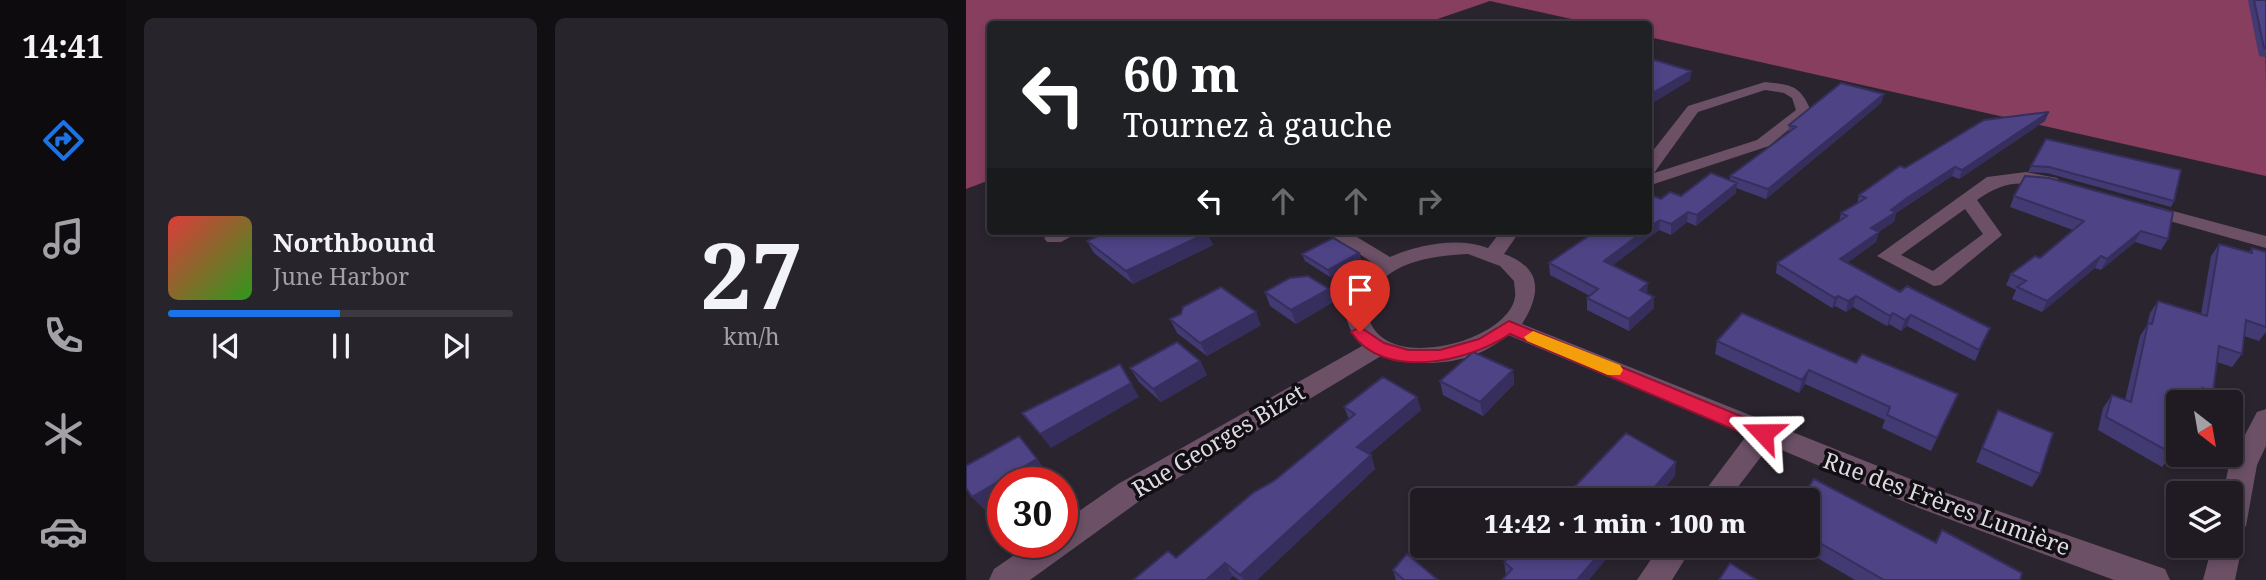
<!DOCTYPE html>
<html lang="fr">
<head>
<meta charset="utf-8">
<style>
  body { margin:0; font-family:"Noto Serif",serif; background:#28242b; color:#f1f3f6; height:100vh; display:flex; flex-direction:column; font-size:26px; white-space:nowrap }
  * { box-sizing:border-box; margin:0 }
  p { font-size:23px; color:#a2a1a6 }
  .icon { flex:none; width:38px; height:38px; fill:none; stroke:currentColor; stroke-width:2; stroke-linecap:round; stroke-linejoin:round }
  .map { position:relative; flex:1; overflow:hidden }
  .panel { display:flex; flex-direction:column; gap:18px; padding:18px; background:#120f13; width:840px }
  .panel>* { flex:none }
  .top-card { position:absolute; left:21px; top:21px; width:665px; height:214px; border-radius:7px; box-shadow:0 4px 10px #0003,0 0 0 2px #3d3941; background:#202124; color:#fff; overflow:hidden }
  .needle { width:46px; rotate:149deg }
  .tools { position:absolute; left:1200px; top:390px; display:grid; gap:14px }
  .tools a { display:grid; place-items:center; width:77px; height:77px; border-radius:7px; background:#201b23; box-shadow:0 4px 10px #0003,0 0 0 2px #3d3941; font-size:35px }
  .speed { position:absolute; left:21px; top:467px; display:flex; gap:14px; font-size:35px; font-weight:700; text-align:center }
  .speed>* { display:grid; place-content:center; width:91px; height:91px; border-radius:50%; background:#201b23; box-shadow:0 4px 10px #0003,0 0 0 2px #3d3941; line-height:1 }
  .speed .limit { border:10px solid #d22; background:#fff; color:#111 }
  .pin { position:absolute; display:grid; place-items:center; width:60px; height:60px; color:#fff; margin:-72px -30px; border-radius:50% 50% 50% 0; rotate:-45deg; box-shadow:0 0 7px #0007 }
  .pin .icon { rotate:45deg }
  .me { position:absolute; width:77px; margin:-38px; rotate:293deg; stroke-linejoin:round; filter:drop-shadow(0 0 5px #0008) }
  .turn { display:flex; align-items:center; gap:24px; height:147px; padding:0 21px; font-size:32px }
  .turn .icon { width:91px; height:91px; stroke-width:2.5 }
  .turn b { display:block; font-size:49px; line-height:60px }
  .lanes { display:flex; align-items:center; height:66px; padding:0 21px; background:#0003; justify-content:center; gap:35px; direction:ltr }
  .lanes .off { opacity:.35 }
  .panel .card { flex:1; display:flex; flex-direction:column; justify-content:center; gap:10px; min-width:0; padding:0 24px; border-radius:10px; background:#28242b }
  .panel .dial { align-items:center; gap:0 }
  .dial b { font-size:91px; line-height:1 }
  .song { display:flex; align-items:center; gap:21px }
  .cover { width:84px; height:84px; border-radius:10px; background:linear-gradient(135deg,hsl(0 70% 55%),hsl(110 70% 35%)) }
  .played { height:7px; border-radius:4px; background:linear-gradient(90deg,#1a73e8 50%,#3d3941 50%) }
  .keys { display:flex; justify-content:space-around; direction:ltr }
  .panel .tiles { flex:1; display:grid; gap:18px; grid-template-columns:repeat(2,1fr) }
  .trip { position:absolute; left:444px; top:488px; width:410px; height:70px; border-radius:7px; background:#201b23; box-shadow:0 4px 10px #0003,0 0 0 2px #3d3941; font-weight:800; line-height:70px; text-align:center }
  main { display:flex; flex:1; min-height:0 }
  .menu { display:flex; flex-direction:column; width:126px; justify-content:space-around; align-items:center; background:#0d0b0e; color:#a2a1a6 }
  .menu .icon { width:49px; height:49px }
  .menu .on { color:#1a73e8 }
  .menu b { font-size:32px; color:#f1f3f6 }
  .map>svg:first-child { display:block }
  .forest { fill:#873e5f }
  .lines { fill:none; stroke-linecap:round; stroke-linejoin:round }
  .minor { fill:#6b5066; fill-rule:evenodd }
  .wall { fill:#423a72 }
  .shaded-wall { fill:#362f5d }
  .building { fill:#4d4385; stroke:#362f5d; stroke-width:2 }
  .route { fill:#e11d48; stroke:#92132f; stroke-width:2 }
  .slow { fill:#f59e0b }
  .labels { text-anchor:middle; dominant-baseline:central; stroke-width:7; stroke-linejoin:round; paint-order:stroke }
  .near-street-label { font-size:23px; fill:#dedae1; stroke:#110f13 }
</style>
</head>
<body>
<main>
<nav class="menu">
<b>14:41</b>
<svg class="icon on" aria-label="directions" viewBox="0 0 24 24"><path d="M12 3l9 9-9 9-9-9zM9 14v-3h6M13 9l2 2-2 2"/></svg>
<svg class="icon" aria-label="music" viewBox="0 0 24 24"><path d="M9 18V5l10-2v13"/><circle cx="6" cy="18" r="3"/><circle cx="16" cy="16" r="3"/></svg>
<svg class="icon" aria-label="phone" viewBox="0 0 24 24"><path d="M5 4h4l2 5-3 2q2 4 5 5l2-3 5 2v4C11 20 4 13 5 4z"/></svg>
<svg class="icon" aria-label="climate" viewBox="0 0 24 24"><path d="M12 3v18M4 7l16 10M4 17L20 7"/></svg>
<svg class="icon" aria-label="car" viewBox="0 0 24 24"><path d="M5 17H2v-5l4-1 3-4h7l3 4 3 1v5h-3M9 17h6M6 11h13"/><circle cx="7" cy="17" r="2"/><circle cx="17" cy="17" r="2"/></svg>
</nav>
<section class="panel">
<div class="tiles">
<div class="card">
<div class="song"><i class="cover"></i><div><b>Northbound</b><p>June Harbor</p></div></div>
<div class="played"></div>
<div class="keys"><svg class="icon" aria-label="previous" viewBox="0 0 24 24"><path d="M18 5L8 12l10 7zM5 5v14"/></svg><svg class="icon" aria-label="pause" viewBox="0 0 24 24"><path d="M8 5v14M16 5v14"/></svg><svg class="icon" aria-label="next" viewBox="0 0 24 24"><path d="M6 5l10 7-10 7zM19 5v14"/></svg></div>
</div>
<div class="card dial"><b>27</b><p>km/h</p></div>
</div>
</section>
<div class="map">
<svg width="1300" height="580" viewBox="0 0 1300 580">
  <rect width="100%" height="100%" fill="#2a242f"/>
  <path class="forest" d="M0,0h1293l7,34v142l-617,-139 -1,-13h-54l-104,-23 -67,23h-433v156l-24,9z"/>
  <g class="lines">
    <path class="minor" d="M799,82c27,3 35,3 46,29l-42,35 -121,40v-11l109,-35 39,-30 -4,-12 -8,-5 -19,-3 -67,22 -44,61 -6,1v-17l40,-51z
      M1060,172l31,6 3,4 -9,5c-32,-6 -47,-6 -74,13l25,35 -61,50 -7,1 -57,-30 110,-79zM999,209l18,25 -50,37 -32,-16z
      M1181,204l119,32v12l-125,-35 -3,-4 3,-4z
      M89,231h26l-20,11h-14l-3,-4z
      M359,231h22l43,26c30,-13 68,-20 98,-9l13,-17h19l-16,23c39,14 37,40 18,70l416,166 227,79 5,11h-56l-195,-72 -149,-63 -42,55h-30l49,-65 -239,-100c-35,30 -85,34 -127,21l-243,146 -108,78h-41l5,-11 39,-27h29v-19l56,-39 244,-138c-27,-31 -20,-59 14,-81zM502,254l32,12 14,15c0,5 2,11 1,16 -7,48 -151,83 -148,5 17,-40 62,-46 101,-48z
      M1300,409v37l-9,19 -11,61 -8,11 4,9 -7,34h-32l9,-34h19v-52h-8l6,-29 28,-53z
      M694,546h33l-21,34h-35z"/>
  </g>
  <path class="wall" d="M1282,0h18v83l-1,-26 -6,-1z
    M682,58l43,13 -1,9 -36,22 -6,-2z
    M918,94l-3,9 -115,96 -30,-11v5l-40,33 -9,-4 -16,13 -12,-5 -46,35 34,28 7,15 -25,23 -42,-21v-12l3,-2 -40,-21 -1,-12 112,-64 20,-3 49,-15v-5l58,-42 1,-9z
    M1083,112l-4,9 -86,58 -7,-3 -56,37 -2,9 -16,10 -2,10 -29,21 53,29 90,36 -15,33 -68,-35 -6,5 -12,-7 -2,2 -34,-19 -7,5 -11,-6 -3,2 -56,-35 1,-10 62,-41 2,-9 16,-9 2,-9 46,-27z
    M1080,139l128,62 -3,6 -124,-34 -19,-1z
    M1048,196l154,43 -7,11 -26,-8 -34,28 -6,-2 -53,44 -30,-13 4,-9 -10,-5 5,-11 29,-16 33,-28 -63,-23z
    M241,233l6,12 -80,39 -39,-31 -7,-12z
    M1253,244l30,8 3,-4 14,4v80l-7,9 -15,-5 -2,18 -10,13 -15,-5 -4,30 -8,10h-26v25l-2,-1 -4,28 -11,13 -64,-37 5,-22 9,-13 13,5 15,-64 7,-11 3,-12 8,-12 43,13 10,-58z
    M393,253l2,7 -31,17 -25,-16 -3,-7z
    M363,289l4,13 -37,22 -26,-18 -5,-14z
    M204,319l91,6 -54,31 -30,-23z
    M751,341l139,22 102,31 -27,57 -49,-23 3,-8 -80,-36 -6,9 -84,-39z
    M234,361l7,14 -46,27 -22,-20 -9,-14z
    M547,370l1,14 -31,32 -40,-21 -3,-14z
    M451,397l4,13 -52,44 2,1 4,14 -118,111h-18l-6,-4 -4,4h-96l43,-22 98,-77 75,-62 -5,-12z
    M1032,410l42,64 -8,13 -56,-25z
    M842,500l127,42 7,-12 78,50h-165l-58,-34h11z
    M538,562l85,18 -83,-5z
    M427,570l45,10h-42z"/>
  <path class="shaded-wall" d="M725,71l-1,9 -36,22v-10z
    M918,94l-3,9 -115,96 2,-10z
    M1083,112l-4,9 -86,58 3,-9z
    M989,167l-3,9 -56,37 -2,9 -26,16 3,-10 20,-18z
    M771,183l-1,10 -40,33 1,-11z
    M722,212l-1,10 -16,13v-11z
    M694,220l-1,10 -55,42v-11l40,-30h4v-3z
    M1175,231l-6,11 -34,28 6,-11z
    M913,232l-3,10 -38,27 2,-10z
    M241,233l6,12 -80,39 -7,-13z
    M393,253l2,7 -31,17 -2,-7z
    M1135,256l-6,12 -53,44 5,-11z
    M682,283l-1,12 -7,-5z
    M363,289l4,13 -37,22 -5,-14z
    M872,296l-3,10 -3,2 3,-10z
    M890,296l-3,11 -7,5 2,-11z
    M688,297v11l-25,23v-12z
    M290,312l5,13 -54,31 -7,-13z
    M927,313l-4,11 -2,2 3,-10z
    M945,315l-4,11 -6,5 4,-11z
    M234,361l7,14 -46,27 -8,-13z
    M154,364l19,33 -88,51 -11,-14z
    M547,370l1,14 -31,32 -3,-14z
    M843,370l-4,14 -6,9 3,-13z
    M451,397l4,13 -59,50 -5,-13z
    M405,455l4,14 -118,111h-13l-4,-5z
    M71,459l11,14 -17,10h-28v17l-18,10 -13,-13z
    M710,462l-1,14 -20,24h-11z
    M640,546h11l-28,34h-12z
    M259,563l8,13 -4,4h-23z"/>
  <path class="building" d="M1288,0h12v48h-2z
    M682,58l43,13 -37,21 -6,-2z
    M875,83l43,11 -116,95 -38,-13 66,-49 -7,-2z
    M1083,112l-87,58 -7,-3 -48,31 -16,12 5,2 -25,16 8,4 -39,27 60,33 7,-6 83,42 -11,22 -68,-35 -6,5 -12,-7 -3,3 -34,-20 -8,5 -10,-5 -3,2 -58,-35 70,-47 -6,-3 25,-15 -7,-3 41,-29 5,2 79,-48z
    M1080,139l135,31 -7,31 -125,-34 -18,-1z
    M745,173l26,10 -40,32 -9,-3 -17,12 -11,-4 -12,8v-29l5,-3 8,3 9,-7 11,4z
    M1059,176l24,2 124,34 -5,27 -27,-8 -34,28 -6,-3 -54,45 -30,-14 9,-6 -15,-7 24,-18 5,2 44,-37 -70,-25z
    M143,231h96l2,2 -81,38 -39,-30z
    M630,231h48l-40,30 44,22 -8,7 14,7 -25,22 -42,-21 11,-9 -49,-26z
    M367,238l26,15 -31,17 -26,-16z
    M1253,244l33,9v-5l14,4v75l-20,-7 -4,34 -23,-8 -6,46 -11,-4 -1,14h-22v10l-6,42 -67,-37 6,-22 19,7 17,-79 4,1 6,-23 49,15z
    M342,276l21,13 -38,21 -26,-18 25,-14z
    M255,287l35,25 -56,31 -30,-24 11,-5 2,-7z
    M776,313l114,50 6,-9 96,40 -21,44 -50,-23 3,-8 -81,-37 -7,10 -85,-39z
    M211,342l23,19 -47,28 -23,-21z
    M507,352l40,18 -33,32 -40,-21z
    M154,364l11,19 -91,51 -18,-21z
    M417,377l34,20 -60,50 14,8 -131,120 -15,-12 -19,17h-73l35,-29 8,7 78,-66 20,-11 81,-67 -11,-7z
    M1032,410l55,23 -13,41 -58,-26z
    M660,433l50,29 -32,38h-82z
    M53,436l18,23 -65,38 -6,-9v-22z
    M848,479l122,64 6,-13 80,43 -2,7h-136l-76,-44v-36h-8z
    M553,546h87l-29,34h-75l10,-11 -8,-7z
    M441,554l31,26h-34l-11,-10z
    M764,563l27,17h-38z"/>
  <path class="route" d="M543,321l261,107 3,5 -3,6h-14l-246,-105c-40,27 -126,48 -159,-2l9,-5 24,16 24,7h32l39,-11z"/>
  <path class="slow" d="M567,331l87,34 3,5 -3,5h-12l-81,-34 -3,-4z"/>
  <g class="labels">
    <g class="near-street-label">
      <text transform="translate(252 440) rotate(-31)">Rue Georges Bizet</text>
      <text transform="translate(981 503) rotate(20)">Rue des Frères Lumière</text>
    </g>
  </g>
</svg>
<div class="tools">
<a><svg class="needle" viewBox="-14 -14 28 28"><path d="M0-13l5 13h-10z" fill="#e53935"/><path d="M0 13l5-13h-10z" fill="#a2a1a6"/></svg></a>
<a><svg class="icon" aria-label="layers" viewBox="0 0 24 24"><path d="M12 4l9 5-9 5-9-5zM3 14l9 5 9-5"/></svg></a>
</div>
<div class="speed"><div class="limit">30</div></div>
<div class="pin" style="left:394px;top:332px;background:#d93025"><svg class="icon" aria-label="arrive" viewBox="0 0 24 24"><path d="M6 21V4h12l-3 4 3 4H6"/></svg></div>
<svg class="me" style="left:797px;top:433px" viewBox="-20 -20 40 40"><path d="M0-17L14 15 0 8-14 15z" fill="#e11d48" stroke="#fff" stroke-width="4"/></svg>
<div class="trip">14:42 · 1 min · 100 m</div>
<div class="top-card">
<div class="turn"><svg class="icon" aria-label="left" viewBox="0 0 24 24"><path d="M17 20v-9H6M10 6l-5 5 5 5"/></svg><div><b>60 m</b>Tournez à gauche</div></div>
<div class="lanes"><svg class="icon" aria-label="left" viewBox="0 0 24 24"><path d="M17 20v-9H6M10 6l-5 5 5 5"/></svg><svg class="icon off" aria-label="ahead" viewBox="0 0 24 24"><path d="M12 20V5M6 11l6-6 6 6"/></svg><svg class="icon off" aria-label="ahead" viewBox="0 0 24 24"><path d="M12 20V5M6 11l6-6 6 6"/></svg><svg class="icon off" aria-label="right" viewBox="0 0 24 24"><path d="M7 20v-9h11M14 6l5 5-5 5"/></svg></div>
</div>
</div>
</main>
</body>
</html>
